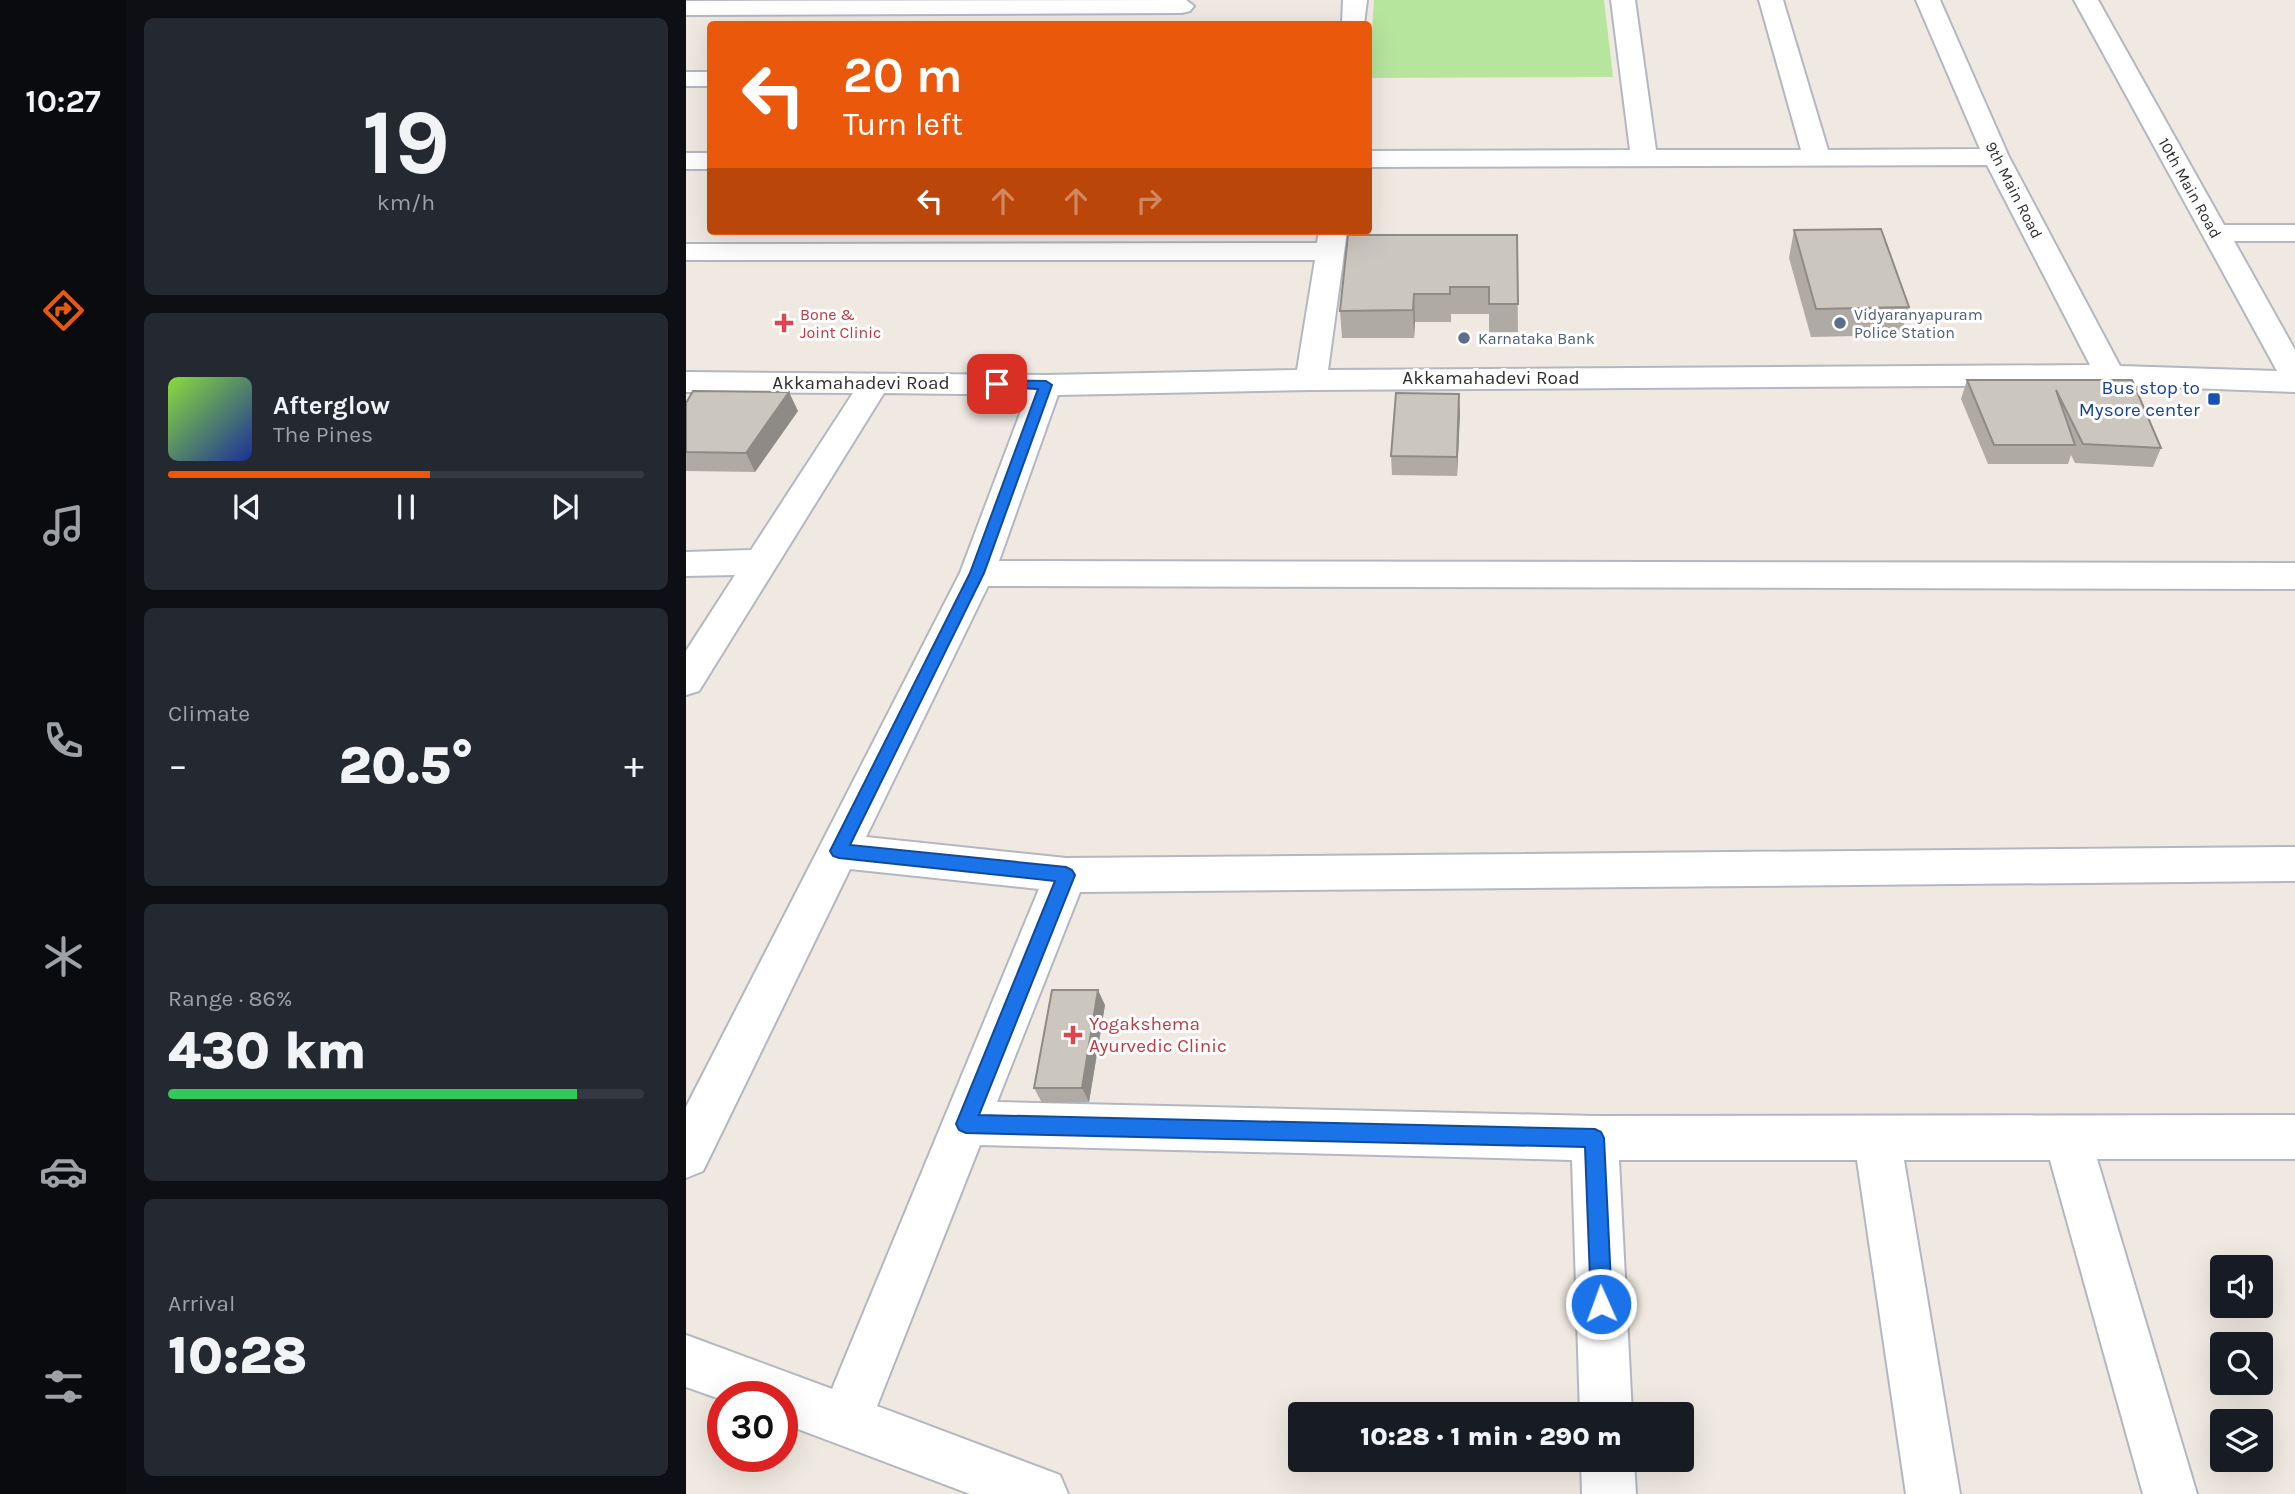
<!DOCTYPE html>
<html lang="en">
<head>
<meta charset="utf-8">
<style>
  body { margin:0; font-family:Karla,sans-serif; background:#242831; color:#f1f3f6; height:100vh; display:flex; flex-direction:column; font-size:26px; white-space:nowrap }
  * { box-sizing:border-box; margin:0 }
  p { font-size:23px; color:#9ea1a6 }
  .icon { flex:none; width:38px; height:38px; fill:none; stroke:currentColor; stroke-width:2; stroke-linecap:round; stroke-linejoin:round }
  .map { position:relative; flex:1; overflow:hidden }
  .panel { display:flex; flex-direction:column; gap:18px; padding:18px; background:#0d0f14; width:560px }
  .panel>* { flex:none }
  .hud { position:absolute; left:21px; top:21px; width:665px; height:214px; border-radius:7px; box-shadow:0 7px 28px #0002; background:#ea580c; color:#fff; overflow:hidden }
  .fabs { position:absolute; left:1524px; top:1255px; display:grid; gap:14px }
  .fabs a { display:grid; place-items:center; width:63px; height:63px; border-radius:7px; background:#171b24; box-shadow:0 7px 28px #0002; font-size:35px }
  .speed { position:absolute; left:21px; top:1381px; display:flex; gap:14px; font-size:35px; font-weight:700; text-align:center }
  .speed>* { display:grid; place-content:center; width:91px; height:91px; border-radius:50%; background:#171b24; box-shadow:0 7px 28px #0002; line-height:1 }
  .speed .limit { border:10px solid #d22; background:#fff; color:#111 }
  .pin { position:absolute; display:grid; place-items:center; width:60px; height:60px; color:#fff; margin:-30px; border-radius:14px; box-shadow:0 4px 10px #0006 }
  .me { position:absolute; width:77px; margin:-38px; rotate:358deg; stroke-linejoin:round; filter:drop-shadow(0 0 5px #0008) }
  .turn { display:flex; align-items:center; gap:24px; height:147px; padding:0 21px; font-size:32px }
  .turn .icon { width:91px; height:91px; stroke-width:2.5 }
  .turn b { display:block; font-size:49px; line-height:60px }
  .lanes { display:flex; align-items:center; height:66px; padding:0 21px; background:#0003; justify-content:center; gap:35px; direction:ltr }
  .lanes .off { opacity:.35 }
  .big { font-size:52px; font-weight:800; line-height:1.1 }
  .panel .tile { flex:1; display:flex; flex-direction:column; justify-content:center; gap:10px; min-width:0; padding:0 24px; border-radius:10px; background:#242831 }
  .panel .dial { align-items:center; gap:0 }
  .dial b { font-size:91px; line-height:1 }
  .song { display:flex; align-items:center; gap:21px }
  .cover { width:84px; height:84px; border-radius:10px; background:linear-gradient(135deg,hsl(90 70% 55%),hsl(230 70% 35%)) }
  .played { height:7px; border-radius:4px; background:linear-gradient(90deg,#ea580c 55%,#363941 55%) }
  .keys { display:flex; justify-content:space-around; direction:ltr }
  .heat { display:flex; justify-content:space-between; align-items:center; font-size:38px; direction:ltr }
  .charge { height:10px; border-radius:5px; background:linear-gradient(90deg,#34c759 86%,#363941 0) }
  .trip { position:absolute; left:602px; top:1402px; width:406px; height:70px; border-radius:7px; background:#171b24; box-shadow:0 7px 28px #0002; font-weight:800; line-height:70px; text-align:center }
  main { display:flex; flex:1; min-height:0 }
  .menu { display:flex; flex-direction:column; width:126px; justify-content:space-around; align-items:center; background:#090b0e; color:#9ea1a6 }
  .menu .icon { width:49px; height:49px }
  .menu .selected { color:#ea580c }
  .menu b { font-size:32px; color:#f1f3f6 }
  .map>svg:first-child { display:block }
  .green { fill:#b6e59e }
  .lines { fill:none; stroke-linecap:round; stroke-linejoin:round }
  .street-casing { stroke:#b4b7c1; stroke-width:4 }
  .street { fill:#fff; fill-rule:evenodd }
  .wall { fill:#afaba4 }
  .shaded-wall { fill:#8e8b86 }
  .building { fill:#cbc7bf; stroke:#8e8b86; stroke-width:2 }
  .route { fill:#1a73e8; stroke:#114b97; stroke-width:2 }
  .health-dot { fill:#e0444e; stroke:#fff; stroke-width:2.5 }
  .service-dot { fill:#5c6f8a; stroke:#fff; stroke-width:2.5 }
  .transit-dot { fill:#1a4fb4; stroke:#fff; stroke-width:2.5 }
  .labels { text-anchor:middle; dominant-baseline:central; stroke-width:6; stroke-linejoin:round; paint-order:stroke }
  .far-street-label { font-size:16px; fill:#2e2e2e; stroke:#fff }
  .far-health-label { font-size:16px; fill:#be3a42; stroke:#fff; text-anchor:start }
  .far-service-label { font-size:16px; fill:#4e5e75; stroke:#fff; text-anchor:start }
  .street-label { font-size:19px; fill:#2e2e2e; stroke:#fff }
  .transit-label { font-size:19px; fill:#164399; stroke:#fff; text-anchor:end }
  .health-label { font-size:19px; fill:#be3a42; stroke:#fff; text-anchor:start }
</style>
</head>
<body>
<main>
<nav class="menu">
<b>10:27</b>
<svg class="icon selected" aria-label="directions" viewBox="0 0 24 24"><path d="M12 3l9 9-9 9-9-9zM9 14v-3h6M13 9l2 2-2 2"/></svg>
<svg class="icon" aria-label="music" viewBox="0 0 24 24"><path d="M9 18V5l10-2v13"/><circle cx="6" cy="18" r="3"/><circle cx="16" cy="16" r="3"/></svg>
<svg class="icon" aria-label="phone" viewBox="0 0 24 24"><path d="M5 4h4l2 5-3 2q2 4 5 5l2-3 5 2v4C11 20 4 13 5 4z"/></svg>
<svg class="icon" aria-label="climate" viewBox="0 0 24 24"><path d="M12 3v18M4 7l16 10M4 17L20 7"/></svg>
<svg class="icon" aria-label="car" viewBox="0 0 24 24"><path d="M5 17H2v-5l4-1 3-4h7l3 4 3 1v5h-3M9 17h6M6 11h13"/><circle cx="7" cy="17" r="2"/><circle cx="17" cy="17" r="2"/></svg>
<svg class="icon" aria-label="filters" viewBox="0 0 24 24"><path d="M4 7h16M4 17h16"/><circle cx="9" cy="7" r="2"/><circle cx="15" cy="17" r="2"/></svg>
</nav>
<section class="panel">
<div class="tile dial"><b>19</b><p>km/h</p></div>
<div class="tile">
<div class="song"><i class="cover"></i><div><b>Afterglow</b><p>The Pines</p></div></div>
<div class="played"></div>
<div class="keys"><svg class="icon" aria-label="previous" viewBox="0 0 24 24"><path d="M18 5L8 12l10 7zM5 5v14"/></svg><svg class="icon" aria-label="pause" viewBox="0 0 24 24"><path d="M8 5v14M16 5v14"/></svg><svg class="icon" aria-label="next" viewBox="0 0 24 24"><path d="M6 5l10 7-10 7zM19 5v14"/></svg></div>
</div>
<div class="tile"><p>Climate</p>
<div class="heat"><a>−</a><b class="big">20.5°</b><a>+</a></div>
</div>
<div class="tile"><p>Range · 86%</p><b class="big">430 km</b><div class="charge"></div></div>
<div class="tile"><p>Arrival</p><b class="big">10:28</b></div>
</section>
<div class="map">
<svg width="1609" height="1494" viewBox="0 0 1609 1494">
  <rect width="100%" height="100%" fill="#efe9e1"/>
  <path class="green" d="M688,0h230l9,77 -244,1z"/>
  <g class="lines">
    <defs>
      <path id="street" d="M500,0l8,6 -4,5 -8,2 -496,2v-14z
        M657,0h24l-3,24h-22z
        M925,0h24l21,150h145l-42,-150h24l45,150 152,-1 -64,-149h24l69,157 111,209 157,5 -203,-371h24l126,225h71v16h-61l61,109v42l-185,-7 -799,5 -253,5 -59,166 1296,2v26l-1307,-3 -122,251 200,21 1229,-11v34l-1215,11 -83,210 598,14 700,-1v44h-198l100,335h-54l-93,-334h-146l56,334h-54l-49,-334h-238l13,254h-52l-8,-254 -592,-15 -103,261 183,69 8,19h-98l-188,-71v-27h-59v4l-37,-13v-52l146,54 207,-500 -189,-20 -147,302 -17,7v-71l274,-534 67,-178 -143,-2 -185,298 -13,4v-44l49,-76 -49,1v-24l65,-2 102,-157 -167,-1v-20l360,3 251,-5 18,-110h-629v-16l631,-1 2,-12h28l-19,139 762,-5 -103,-200 -619,2v-16l262,-1z
        M0,72h24v14h-24z
        M0,153h24v16h-24z
        M895,1460h53l2,34h-54z"/>
    </defs>
    <use href="#street" class="street-casing"/>
    <use href="#street" class="street"/>
  </g>
  <path class="wall" d="M1108,230l115,77 -8,28 -90,2 -22,-79z
    M831,235l1,97h-29v-18h-38v8h-36l-1,16h-72l-2,-27z
    M1281,380h165l29,68 -8,19 -78,-4 -4,-8 -3,9h-80l-27,-65z
    M0,403l112,8 -43,61 -69,-1z
    M774,413l-3,63 -65,-1 -1,-19z
    M419,1005l-16,97 -47,1 -8,-15z"/>
  <path class="shaded-wall" d="M728,294l1,28 -1,16 -1,-28z
    M103,392l9,19 -43,61 -9,-19z
    M773,394l1,19 -3,63v-19z
    M412,990l7,15 -16,97 -7,-14z"/>
  <path class="building" d="M1195,229l28,78 -93,2 -22,-79z
    M662,235h169l1,69h-29v-17h-39v7h-36l-1,16 -73,1z
    M1281,380h165l29,68 -78,-4 -27,-54 19,55h-81z
    M7,391l96,1 -43,61 -60,-1v-49z
    M710,393l63,1 -2,63 -66,-1z
    M366,990h46l-16,98h-48z"/>
  <path class="route" d="M311,380l49,1 6,4 -68,188 -134,272 216,22 6,3 3,5 -96,240 616,14 6,3 3,6 8,166 -3,7 -8,3 -7,-3 -3,-7 -6,-157 -619,-14 -7,-3 -3,-6 99,-243 -216,-23 -6,-2 -3,-5 140,-278 68,-184 -45,-2v-6z"/>
  <g class="health-dot">
    <path d="M94.5 312.5h7v7h7v7h-7v7h-7v-7h-7v-7h7z"/>
    <path d="M383.5 1024.5h7v7h7v7h-7v7h-7v-7h-7v-7h7z"/>
  </g>
  <g class="service-dot">
    <circle cx="1154" cy="323" r="7"/>
    <circle cx="778" cy="338" r="7"/>
  </g>
  <rect class="transit-dot" x="1521" y="392" width="14" height="14" rx="3.5"/>
  <g class="labels">
    <g class="far-street-label">
      <text transform="translate(1504 188) rotate(61)">10th Main Road</text>
      <text transform="translate(1328 190) rotate(63)">9th Main Road</text>
    </g>
    <g class="far-health-label">
      <text x="114" y="314">Bone &amp;<tspan x="114" dy="18">Joint Clinic</tspan></text>
    </g>
    <g class="far-service-label">
      <text x="1168" y="314">Vidyaranyapuram<tspan x="1168" dy="18">Police Station</tspan></text>
      <text x="792" y="338">Karnataka Bank</text>
    </g>
    <g class="street-label">
      <text x="805" y="378">Akkamahadevi Road</text>
      <text x="175" y="383">Akkamahadevi Road</text>
    </g>
    <g class="transit-label">
      <text x="1514" y="388">Bus stop to<tspan x="1514" dy="22">Mysore center</tspan></text>
    </g>
    <g class="health-label">
      <text x="403" y="1024">Yogakshema<tspan x="403" dy="22">Ayurvedic Clinic</tspan></text>
    </g>
  </g>
</svg>
<div class="fabs">
<a><svg class="icon" aria-label="sound" viewBox="0 0 24 24"><path d="M4 9h4l5-4v14l-5-4H4zM17 9q2 3 0 6"/></svg></a>
<a><svg class="icon" aria-label="search" viewBox="0 0 24 24"><circle cx="10" cy="10" r="6"/><path d="M15 15l6 6"/></svg></a>
<a><svg class="icon" aria-label="layers" viewBox="0 0 24 24"><path d="M12 4l9 5-9 5-9-5zM3 14l9 5 9-5"/></svg></a>
</div>
<div class="speed"><div class="limit">30</div></div>
<div class="pin" style="left:311px;top:384px;background:#d93025"><svg class="icon" aria-label="arrive" viewBox="0 0 24 24"><path d="M6 21V4h12l-3 4 3 4H6"/></svg></div>
<svg class="me" style="left:915px;top:1304px" viewBox="-20 -20 40 40"><circle r="17" fill="#1a73e8" stroke="#fff" stroke-width="3"/><path d="M0-11L8 9 0 5-8 9z" fill="#fff"/></svg>
<div class="trip">10:28 · 1 min · 290 m</div>
<div class="hud">
<div class="turn"><svg class="icon" aria-label="left" viewBox="0 0 24 24"><path d="M17 20v-9H6M10 6l-5 5 5 5"/></svg><div><b>20 m</b>Turn left</div></div>
<div class="lanes"><svg class="icon" aria-label="left" viewBox="0 0 24 24"><path d="M17 20v-9H6M10 6l-5 5 5 5"/></svg><svg class="icon off" aria-label="ahead" viewBox="0 0 24 24"><path d="M12 20V5M6 11l6-6 6 6"/></svg><svg class="icon off" aria-label="ahead" viewBox="0 0 24 24"><path d="M12 20V5M6 11l6-6 6 6"/></svg><svg class="icon off" aria-label="right" viewBox="0 0 24 24"><path d="M7 20v-9h11M14 6l5 5-5 5"/></svg></div>
</div>
</div>
</main>
</body>
</html>
